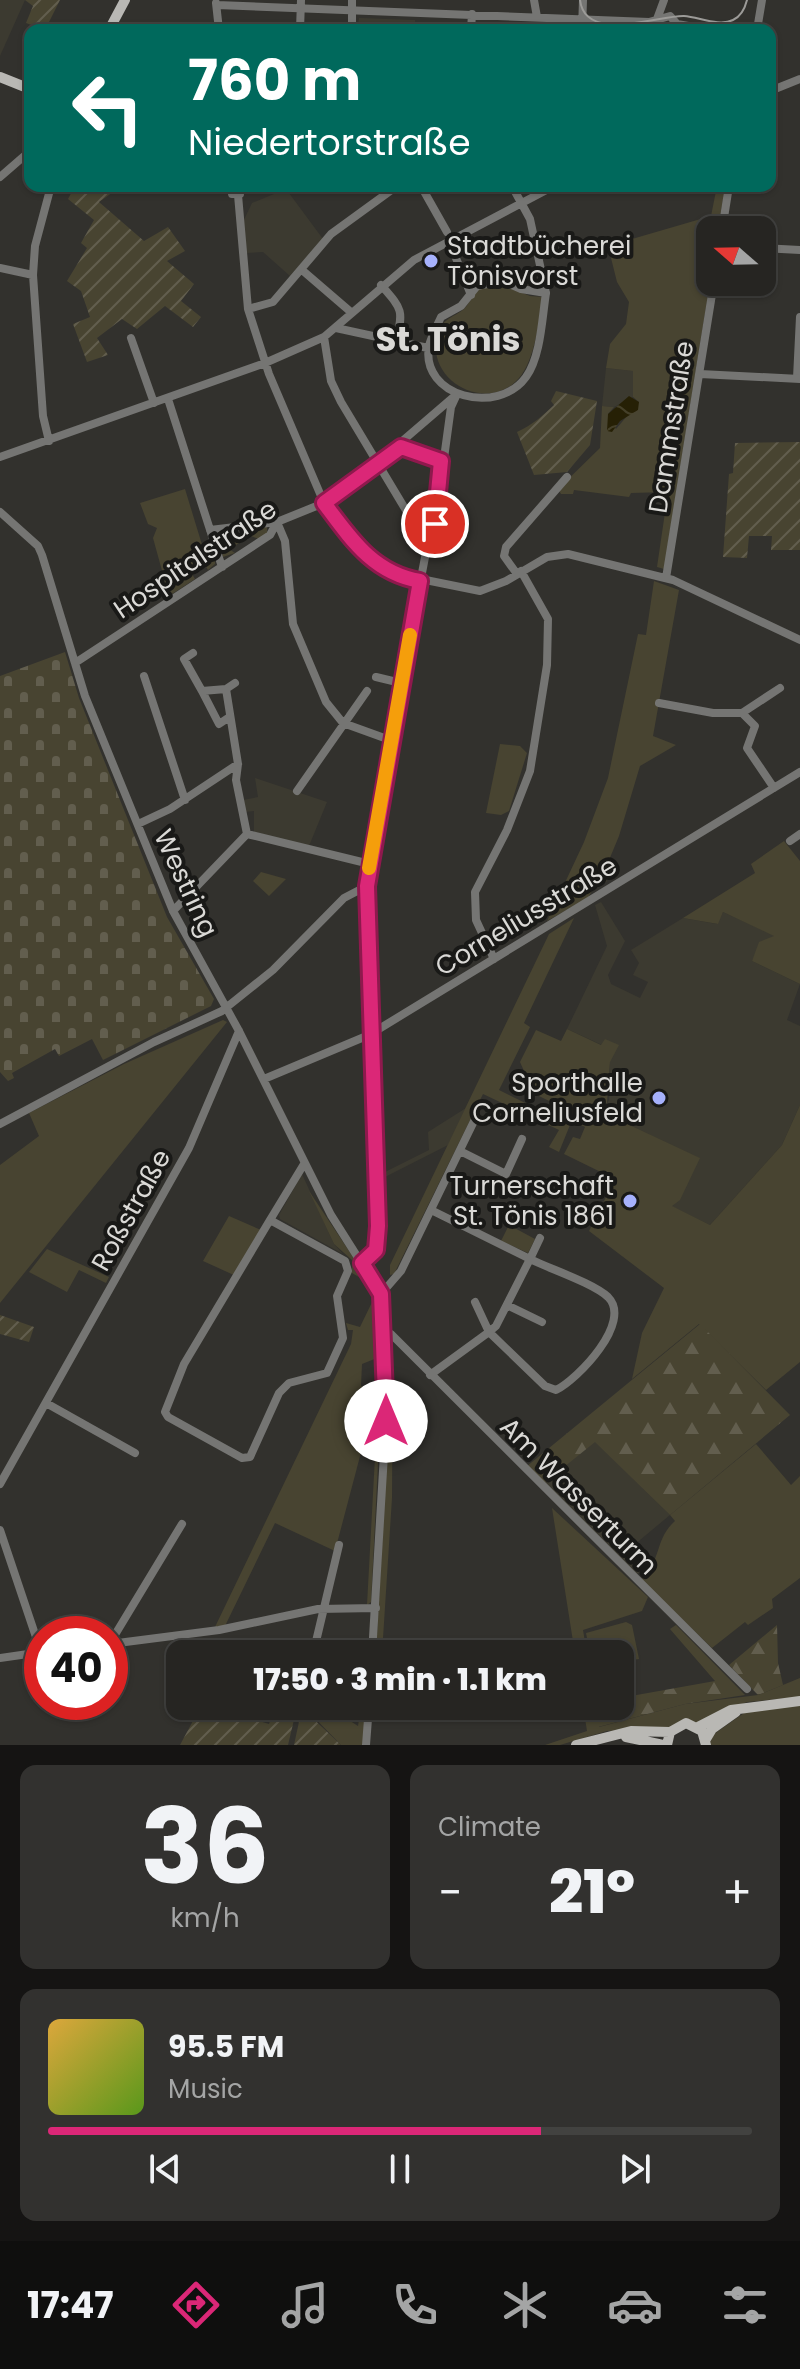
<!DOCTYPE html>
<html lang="en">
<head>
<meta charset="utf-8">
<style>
  body { margin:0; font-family:Poppins,sans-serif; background:#32312f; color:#f1f3f6; height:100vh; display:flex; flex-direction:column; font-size:30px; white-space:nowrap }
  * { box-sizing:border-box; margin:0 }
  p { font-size:26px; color:#a4a5a5 }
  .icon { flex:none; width:44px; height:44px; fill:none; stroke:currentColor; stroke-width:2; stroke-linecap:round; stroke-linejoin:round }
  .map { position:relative; height:1745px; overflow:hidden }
  .side { display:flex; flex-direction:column; gap:20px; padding:20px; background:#151413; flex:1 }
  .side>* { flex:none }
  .guide { position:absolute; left:24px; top:24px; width:752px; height:168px; border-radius:16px; box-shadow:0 2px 6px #0004,0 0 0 2px #424240; background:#00695c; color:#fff; overflow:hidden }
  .needle { width:52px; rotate:290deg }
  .tools { position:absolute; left:696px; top:216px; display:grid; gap:16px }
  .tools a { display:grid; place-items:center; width:80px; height:80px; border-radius:16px; background:#262522; box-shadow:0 2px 6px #0004,0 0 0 2px #424240; font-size:40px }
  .speed { position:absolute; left:24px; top:1616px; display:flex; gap:16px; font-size:40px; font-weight:700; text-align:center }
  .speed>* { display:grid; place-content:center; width:104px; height:104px; border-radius:50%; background:#262522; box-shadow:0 2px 6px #0004,0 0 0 2px #424240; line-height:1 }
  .speed .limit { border:12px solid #d22; background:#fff; color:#111 }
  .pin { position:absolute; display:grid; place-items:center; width:68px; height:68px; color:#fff; margin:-34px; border:4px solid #fff; border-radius:50%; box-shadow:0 2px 8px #0007 }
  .me { position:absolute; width:88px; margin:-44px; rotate:0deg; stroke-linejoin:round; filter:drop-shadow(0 0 6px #0008) }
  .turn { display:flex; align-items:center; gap:28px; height:168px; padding:0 32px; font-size:36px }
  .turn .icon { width:104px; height:104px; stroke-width:2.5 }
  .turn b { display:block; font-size:56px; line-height:68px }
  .big { font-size:60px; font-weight:800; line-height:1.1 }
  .side .card { flex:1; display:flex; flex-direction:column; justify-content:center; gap:12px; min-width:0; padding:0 28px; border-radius:16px; background:#32312f }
  .side .dial { align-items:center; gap:0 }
  .dial b { font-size:104px; line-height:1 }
  .song { display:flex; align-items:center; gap:24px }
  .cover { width:96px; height:96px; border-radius:12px; background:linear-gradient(135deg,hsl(40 70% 55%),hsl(90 70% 35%)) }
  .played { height:8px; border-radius:4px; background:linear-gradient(90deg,#db2777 70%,#424240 70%) }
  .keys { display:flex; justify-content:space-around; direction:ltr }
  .heat { display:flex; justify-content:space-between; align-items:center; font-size:44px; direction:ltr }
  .side .tiles { flex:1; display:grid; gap:20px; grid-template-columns:1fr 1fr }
  .card:last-child { grid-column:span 2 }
  .trip { position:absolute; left:166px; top:1640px; width:468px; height:80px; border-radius:16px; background:#262522; box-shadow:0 2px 6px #0004,0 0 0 2px #424240; font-weight:800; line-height:80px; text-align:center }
  .menu { display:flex; height:128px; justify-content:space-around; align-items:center; background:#0f0f0e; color:#a4a5a5 }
  .menu .icon { width:56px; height:56px }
  .menu .selected { color:#db2777 }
  .menu b { font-size:36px; color:#f1f3f6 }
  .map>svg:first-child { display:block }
  .built { fill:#3c3a30 }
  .green { fill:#484431 }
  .forest { fill:url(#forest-firs) }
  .cemetery { fill:url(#cemetery-stones) }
  .garden { fill:url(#garden-furrows) }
  .water { fill:url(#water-waves) }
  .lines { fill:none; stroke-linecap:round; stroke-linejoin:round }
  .minor { stroke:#757573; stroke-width:8 }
  .major { stroke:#b9b8b4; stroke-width:10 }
  .tram { stroke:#9c9b98; stroke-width:2 }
  .route-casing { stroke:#8e194d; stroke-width:20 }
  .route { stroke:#db2777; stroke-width:14 }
  .slow { stroke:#f59e0b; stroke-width:14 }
  .poi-dot { fill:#a6b1fc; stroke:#191917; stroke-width:3 }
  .labels { text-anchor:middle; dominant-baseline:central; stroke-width:8; stroke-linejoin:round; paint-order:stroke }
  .poi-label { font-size:26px; fill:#dad9d6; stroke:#191917; text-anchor:end }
  .street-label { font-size:26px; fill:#dad9d6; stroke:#191917 }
  .district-label { font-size:34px; font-weight:bold; fill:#dad9d6; stroke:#191917 }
</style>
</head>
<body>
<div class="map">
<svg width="800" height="1745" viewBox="0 0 800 1745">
  <defs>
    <pattern id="forest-firs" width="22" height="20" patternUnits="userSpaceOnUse" patternTransform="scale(2)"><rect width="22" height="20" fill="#484431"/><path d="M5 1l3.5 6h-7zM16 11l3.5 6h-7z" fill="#625e4e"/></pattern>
    <pattern id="cemetery-stones" width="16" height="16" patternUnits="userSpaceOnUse" patternTransform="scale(2)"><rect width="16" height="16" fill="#484431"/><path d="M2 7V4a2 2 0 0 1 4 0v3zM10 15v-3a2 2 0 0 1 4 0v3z" fill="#625e4e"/></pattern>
    <pattern id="garden-furrows" width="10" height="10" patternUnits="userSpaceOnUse" patternTransform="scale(2)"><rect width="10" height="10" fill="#484431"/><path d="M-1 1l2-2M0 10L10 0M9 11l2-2" fill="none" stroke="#625e4e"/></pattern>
    <pattern id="water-waves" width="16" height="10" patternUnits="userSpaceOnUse" patternTransform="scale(2)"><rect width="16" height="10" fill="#262005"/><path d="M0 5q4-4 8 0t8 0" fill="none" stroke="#454029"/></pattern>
  </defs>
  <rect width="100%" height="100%" fill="#32312d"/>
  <path class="built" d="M0,0h25l-25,56z
    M359,18l56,2v10h-58z
    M286,189l37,50 -33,37 -27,-24 -17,1 -3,-31 9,-19z
    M606,368l28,3 -1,26 -19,10 -12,-1z
    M255,778l72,24 -18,44 -55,-14v-21l-9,1 -2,-12 15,-3z
    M601,902l24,39 -17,34 3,9 29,14 8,-16 -15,-7 6,-12 -8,-13 52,-32 34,6 6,-12 53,24 -18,13 -6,12 48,23 -13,36 13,6v79l-18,40 -72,80 -39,-19 28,-48 -97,-46 7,-12 1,-38 -8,-17 -35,-16 40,-83 -12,-41z
    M466,1108l-18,37 -63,32v-5l44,-22 -1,-18z
    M302,1174l32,70 9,10 -63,-35 -1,-4z
    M595,1441l75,74 -36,30 16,17 -14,13 -93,-91z"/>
  <path class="green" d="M717,186h8l-7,44h-8v52l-46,287 -7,-2 11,-75 -37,1 -2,4 -55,-7 -1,4h-12l-3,-5 42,-41 2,-42 12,1 -6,7 8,15 23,-27 -6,-5v-26l-27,-3 4,-24 16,-20 3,-22 -12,-20 -9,-36 103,-30z
    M498,283l32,13 13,1c-4,23 -8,63 -24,81 -32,37 -96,2 -81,-45 5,-15 15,-15 26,-24 4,-4 9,-13 13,-19z
    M185,489l22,72 8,-3v6l-7,6 -3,-5 -13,9 3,5 -26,17 -16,-58 4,-10 -9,-4 -8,-21z
    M261,526l6,1v6l-8,6 -8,-3 -22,13 6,4 -12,4 -1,-4 5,-2 -4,-12h-6l10,-9 -2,7 33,-5z
    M654,581l25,9 -26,146 23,9 -36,21 -21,70 -17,41 5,4 -14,8 -5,9 -41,23 37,-79 24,-64 30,-144 8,1z
    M500,744l20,2 7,7 -18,58 -8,4 -15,-2z
    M784,841l16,20v123l-48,-23 7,-19 15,-6 -51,-24 -5,12 -35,-6 72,-45 -4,-9z
    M261,872l25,7 -17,17 -16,-15z
    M574,918l-50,105 6,4 -31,63 71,35 -11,27 -10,-5 10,-17 -76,-36 -89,180 -4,1v-10l159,-331z
    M223,1020l4,2 -227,281v-138l39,-29 -10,-23 95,-49z
    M567,1029l34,16 4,-6 14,6 -9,17 -3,41 -40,14 3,-6 -52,-25 -4,6 -3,-11 10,-3 3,-7 -4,-9 16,-32 25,11z
    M800,1105v257l-34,28 -67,-66 -67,55 10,-46 22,-45 -75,-57 26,-52 -51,-25 9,-17 7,2 5,-12 -6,-3 2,-4 21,-8 98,46 -20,42 -8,6 38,19 72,-80z
    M309,1191l62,93 -19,-11v-13l-18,-16z
    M229,1216l32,14 -25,46 -33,-15z
    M509,1225l26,14 -7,14 -27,-12z
    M47,1249l62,28 -3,6 -27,-13 -12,22 -38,-20z
    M375,1296v13l6,8 2,53 -6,-12 -15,6 -1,22 17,2 -43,163 -60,-28 -50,103 -10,1 136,-283 2,-14h-5l-2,-7 14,4z
    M393,1344l-1,154 -10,156h-6z
    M382,1385l-11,217 -4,3 11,-204z
    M756,1444l35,41 9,-9v102l-28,21 1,9 -25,17 -3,-3 -33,26 -71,-68c22,-22 13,-40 34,-59l-5,-6z
    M552,1508l96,89 -6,14 -59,19 4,24h-12z
    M626,1622l6,3 7,34 -19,3v-8h-30l-4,-21z
    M800,1678v19l-53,5 -47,20 -31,7 -62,2 -47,14h-15l42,-14 -4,-25h12l4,21 86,-23 73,-9z
    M303,1706h24l31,20 3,-20h4l-2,39h-22z
    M785,1706h15v39h-91l2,-9 33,-23z"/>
  <path class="forest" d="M700,1324l90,91 -120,100 -75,-73 -52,42 -17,-17z
    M676,1625l69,70 -60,9 -87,23 -3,-21h25v-8l95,-17 -45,-52z
    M777,1625l1,38 5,22 -25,10 -29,-30z"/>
  <path class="cemetery" d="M65,652l14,46 88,219 47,82 -3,7 -108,54 -11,-21 -33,17 -4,-7 -43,24 2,5 -6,3 -8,-9v-396z"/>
  <path class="garden" d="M25,0h35l-15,30 -19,-7 7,-17z
    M75,186h28l10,6 -14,10 45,39 24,-14 17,24 -18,10 27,23 -13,17 20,16 -8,10 -28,-21 -28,23 -15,-10 -25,19 11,17 -21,7 -14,-38 17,-7 -9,-26 -14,-10 20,-33 -6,-5 13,-23 -26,-21z
    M556,391l41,10 -7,44 -23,27 -33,3 -17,-43c17,-8 25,-16 37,-27l-3,-4z
    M800,442v108h-29l1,-14h-23l-2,22 -24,-1 6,-83 4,-1 2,-30z
    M0,1315l34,12 -5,15 -29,-8z
    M201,1706h18l-1,3 51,15 6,-18 22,1 -9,38h-108z
    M302,1708l39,37h-47z"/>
  <path class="water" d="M629,396l10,6 -1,8 -18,11 -8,11 -5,-1 1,-17z"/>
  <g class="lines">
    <path class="minor" d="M534,0l3,17
      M216,3l3,27
      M217,5l432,17 21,-6 7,8 34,6
      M300,30l1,-30
      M352,30v-30
      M471,30l1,-16
      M582,30l1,-30
      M653,30l11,-30
      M757,30l5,-30
      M770,91l30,-12
      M0,177l30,-26
      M231,186l1,8h8
      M421,186l26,46
      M512,186l18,33 16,74
      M242,190l33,-4
      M238,195l10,114 21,65 55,129 38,49 24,20 94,19 26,-10 41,-24 21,-3 105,26 127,60
      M722,230l7,-44
      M449,241l22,54
      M762,248l38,2
      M0,268l33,7
      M302,270l50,43
      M502,281l19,8 25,4c-4,25 -5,63 -20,84 -28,39 -106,20 -97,-31 2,-9 8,-20 12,-29l20,-11 16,-20z
      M381,285c21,24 23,25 15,56
      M248,309l25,-7 58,-68 66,-48
      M336,328l92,20
      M324,337l7,44 10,21 84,140
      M131,338l23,65
      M700,374l100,5
      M797,378l3,-61
      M168,399l54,168
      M49,441l-6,-25 -10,-141 2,-29 16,-60
      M0,457l265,-94 59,-26 90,-77 140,-74
      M0,512l38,34 4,9 43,141 88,215 66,120 92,184 50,79 5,127 -14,233
      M210,530l67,-8 8,19 8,83 33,78 17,21 47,17
      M517,574l-13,-18 2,-9 61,-70
      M666,578l48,-296
      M193,653l-9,6 18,32 24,-2
      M75,663l195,-128 7,-13 47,-19 77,-56 40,14
      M144,676l41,124
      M376,677l25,6
      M235,683l-9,6 12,75 -2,16 11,54
      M202,691l17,33 9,-6
      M659,703l54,10h29
      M774,788l-27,-40 8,-22 -13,-13 38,-25
      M297,791l70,-100
      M138,824l32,-15 68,-45
      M790,841l10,-7
      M173,911l74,-77 123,30
      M494,959l-18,-39 -1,-28 32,-62 23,-59 17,-106 1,-46 -27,-48
      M264,1079l105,-44 431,-263
      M0,1124l154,-82 68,-31 51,-41 71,-72 23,-12
      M460,1151l46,23 16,-35
      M431,1210l99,49 10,-21
      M270,1220l-86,144 -19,48 3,5 74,41 8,-1 29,-64 10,-10 38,-10 16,-35 -6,-42 11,-25 -3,-10 -75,-41 34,-56
      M362,1263l14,-13 2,-24 -11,-340 23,-146 36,-188 -1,-10 10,-18 16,-117 6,-13 -57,49 1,4
      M381,1294l20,-23 75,-154
      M507,1305l35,17
      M384,1333l7,1 356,355
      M430,1375l59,-43 7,-6 34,-67c20,10 63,24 78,38 25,25 -30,82 -52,93l-11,-4 -56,-54 -14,-30
      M46,1403l89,50
      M0,1484l189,-336 50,-117
      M0,1530l41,122
      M110,1643l72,-119
      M110,1644l109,-14 99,-21 58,-1
      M313,1654l26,-109
      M0,1658l42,-6
      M366,1745l3,-39"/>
    <path class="major" d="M109,30l16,-30
      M0,77l30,12
      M698,1727l33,-17 69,-9
      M626,1737l37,8
      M706,1739l6,-10 24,-17
      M576,1745l55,-14 39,1
      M667,1745l3,-13 16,-9 16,8 4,14"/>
    <path class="tram" d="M580,0c5,44 79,15 104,16 15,1 35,11 49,4 9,-4 12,-12 14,-20"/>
  </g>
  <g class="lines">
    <defs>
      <path id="route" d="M386,1421l-5,-127 -19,-31 14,-13 2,-24 -11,-340 53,-305c-47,-8 -69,-42 -96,-78l77,-56 40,14 -6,63"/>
    </defs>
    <use href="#route" class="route-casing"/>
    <use href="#route" class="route"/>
    <path class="slow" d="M369,868l41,-233"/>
  </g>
  <g class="poi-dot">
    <circle cx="431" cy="261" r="8"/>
    <circle cx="659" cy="1098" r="8"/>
    <circle cx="630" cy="1201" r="8"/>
  </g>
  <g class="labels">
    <g class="poi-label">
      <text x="447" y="246" text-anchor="start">Stadtbücherei<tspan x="447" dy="30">Tönisvorst</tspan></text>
      <text x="643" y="1083">Sporthalle<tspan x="643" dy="30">Corneliusfeld</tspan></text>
      <text x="614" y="1186">Turnerschaft<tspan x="614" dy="30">St. Tönis 1861</tspan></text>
    </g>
    <g class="street-label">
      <text transform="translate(671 427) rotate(-81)">Dammstraße</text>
      <text transform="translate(195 559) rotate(-34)">Hospitalstraße</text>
      <text transform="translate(186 883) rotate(65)">Westring</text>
      <text transform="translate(526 916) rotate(-31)">Corneliusstraße</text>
      <text transform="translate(131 1210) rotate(-61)">Roßstraße</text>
      <text transform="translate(579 1496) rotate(45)">Am Wasserturm</text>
    </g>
    <g class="district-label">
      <text x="448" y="339">St. Tönis</text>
    </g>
  </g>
</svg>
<div class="tools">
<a><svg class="needle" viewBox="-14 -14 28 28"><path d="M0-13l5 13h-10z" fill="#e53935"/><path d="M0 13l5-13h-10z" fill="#a4a5a5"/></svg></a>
</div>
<div class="speed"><div class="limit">40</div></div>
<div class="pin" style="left:435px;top:524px;background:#d93025"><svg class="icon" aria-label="arrive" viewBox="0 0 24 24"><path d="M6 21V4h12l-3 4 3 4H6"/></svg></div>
<svg class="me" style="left:386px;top:1421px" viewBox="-20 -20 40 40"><circle r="19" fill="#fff"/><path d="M0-13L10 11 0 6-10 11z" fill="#db2777"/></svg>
<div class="trip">17:50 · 3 min · 1.1 km</div>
<div class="guide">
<div class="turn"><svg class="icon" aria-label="left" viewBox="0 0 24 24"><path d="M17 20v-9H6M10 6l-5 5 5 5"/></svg><div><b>760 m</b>Niedertorstraße</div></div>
</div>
</div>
<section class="side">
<div class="tiles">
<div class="card dial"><b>36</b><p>km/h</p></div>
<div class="card"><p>Climate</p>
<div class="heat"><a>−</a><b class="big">21°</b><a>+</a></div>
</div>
<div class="card">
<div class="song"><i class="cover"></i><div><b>95.5 FM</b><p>Music</p></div></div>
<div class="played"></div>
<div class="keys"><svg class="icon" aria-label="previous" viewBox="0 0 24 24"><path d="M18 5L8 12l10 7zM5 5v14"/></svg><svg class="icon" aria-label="pause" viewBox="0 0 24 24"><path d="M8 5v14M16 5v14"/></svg><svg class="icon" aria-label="next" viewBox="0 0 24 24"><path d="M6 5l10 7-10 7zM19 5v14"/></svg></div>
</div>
</div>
</section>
<nav class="menu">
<b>17:47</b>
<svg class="icon selected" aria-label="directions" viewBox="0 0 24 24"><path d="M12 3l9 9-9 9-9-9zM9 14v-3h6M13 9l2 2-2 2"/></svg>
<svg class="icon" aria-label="music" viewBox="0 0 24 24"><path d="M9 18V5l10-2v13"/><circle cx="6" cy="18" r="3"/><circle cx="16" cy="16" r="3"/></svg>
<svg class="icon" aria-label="phone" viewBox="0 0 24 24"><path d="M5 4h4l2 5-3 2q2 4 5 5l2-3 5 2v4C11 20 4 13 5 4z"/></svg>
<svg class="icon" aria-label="climate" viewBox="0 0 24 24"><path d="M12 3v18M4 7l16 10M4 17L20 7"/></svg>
<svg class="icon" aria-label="car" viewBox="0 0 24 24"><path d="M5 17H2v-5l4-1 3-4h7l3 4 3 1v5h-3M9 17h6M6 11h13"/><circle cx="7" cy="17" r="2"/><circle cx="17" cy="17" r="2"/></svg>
<svg class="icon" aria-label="filters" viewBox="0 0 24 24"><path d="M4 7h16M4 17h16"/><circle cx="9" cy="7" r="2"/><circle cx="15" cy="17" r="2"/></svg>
</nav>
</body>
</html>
